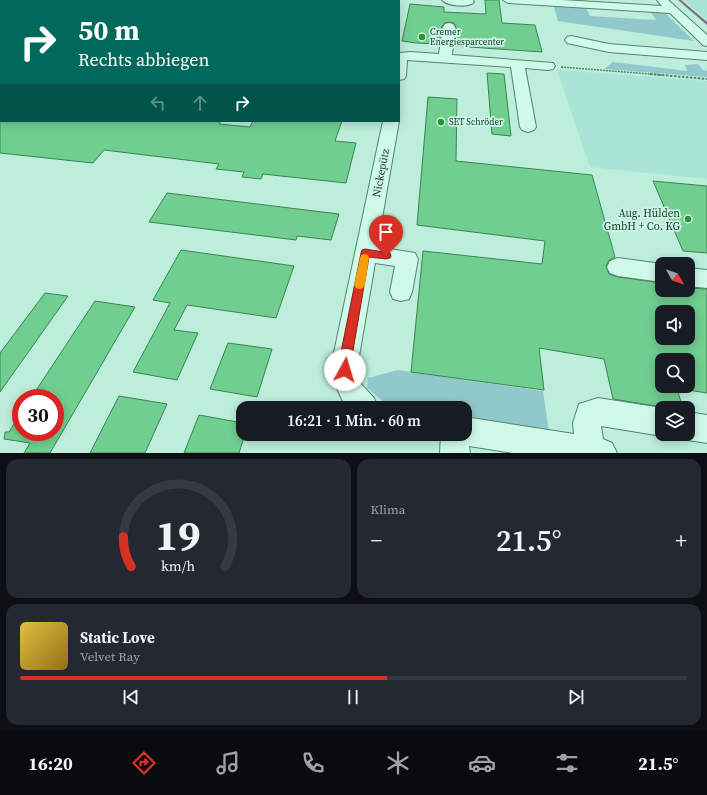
<!DOCTYPE html>
<html lang="de">
<head>
<meta charset="utf-8">
<style>
  body { margin:0; font-family:"Source Serif 4",serif; background:#242831; color:#f1f3f6; height:100vh; display:flex; flex-direction:column; font-size:15px; white-space:nowrap }
  * { box-sizing:border-box; margin:0 }
  p { font-size:13px; color:#9ea1a6 }
  .icon { flex:none; width:22px; height:22px; fill:none; stroke:currentColor; stroke-width:2; stroke-linecap:round; stroke-linejoin:round }
  .map { position:relative; height:453px; overflow:hidden }
  .sheet { display:flex; flex-direction:column; gap:6px; padding:6px; background:#0d0f14; flex:1 }
  .sheet>* { flex:none }
  .banner { position:absolute; left:0px; top:0px; width:400px; height:122px; box-shadow:0 2px 10px #0003; background:#00695c; color:#fff; overflow:hidden }
  .needle { width:26px; rotate:130deg }
  .tools { position:absolute; left:655px; top:257px; display:grid; gap:8px }
  .tools a { display:grid; place-items:center; width:40px; height:40px; border-radius:8px; background:#171b24; box-shadow:0 2px 10px #0003; font-size:20px }
  .speed { position:absolute; left:12px; top:389px; display:flex; gap:8px; font-size:20px; font-weight:700; text-align:center }
  .speed>* { display:grid; place-content:center; width:52px; height:52px; border-radius:50%; background:#171b24; box-shadow:0 2px 10px #0003; line-height:1 }
  .speed .limit { border:6px solid #d22; background:#fff; color:#111 }
  .pin { position:absolute; display:grid; place-items:center; width:34px; height:34px; color:#fff; margin:-41px -17px; border-radius:50% 50% 50% 0; rotate:-45deg; box-shadow:0 0 4px #0007 }
  .pin .icon { rotate:45deg }
  .me { position:absolute; width:44px; margin:-22px; rotate:6deg; stroke-linejoin:round; filter:drop-shadow(0 0 3px #0008) }
  .turn { display:flex; align-items:center; gap:14px; height:84px; padding:0 12px; font-size:18px }
  .turn .icon { width:52px; height:52px; stroke-width:2.5 }
  .turn b { display:block; font-size:28px; line-height:34px }
  .lanes { display:flex; align-items:center; height:38px; padding:0 12px; background:#0003; justify-content:center; gap:20px; direction:ltr }
  .lanes .off { opacity:.35 }
  .big { font-size:30px; font-weight:600; line-height:1.1 }
  .sheet .widget { flex:1; display:flex; flex-direction:column; justify-content:center; gap:6px; min-width:0; padding:0 14px; border-radius:12px; background:#242831 }
  .sheet .dial { align-items:center; gap:0 }
  .dial svg { height:104px; overflow:visible; fill:none; stroke:#363941; stroke-width:7; stroke-linecap:round; text-anchor:middle }
  .dial text { fill:#f1f3f6; stroke:none }
  .song { display:flex; align-items:center; gap:12px }
  .cover { width:48px; height:48px; border-radius:6px; background:linear-gradient(135deg,hsl(50 70% 55%),hsl(40 70% 35%)) }
  .played { height:4px; border-radius:2px; background:linear-gradient(90deg,#d93025 55%,#363941 55%) }
  .keys { display:flex; justify-content:space-around; direction:ltr }
  .heat { display:flex; justify-content:space-between; align-items:center; font-size:22px; direction:ltr }
  .sheet .tiles { flex:1; display:grid; gap:6px; grid-template-columns:1fr 1fr }
  .widget:last-child { grid-column:span 2 }
  .trip { position:absolute; left:236px; top:401px; width:236px; height:40px; border-radius:12px; background:#171b24; box-shadow:0 2px 10px #0003; font-weight:600; line-height:40px; text-align:center }
  .tab-bar { display:flex; height:64px; justify-content:space-around; align-items:center; background:#090b0e; color:#9ea1a6 }
  .tab-bar .icon { width:28px; height:28px }
  .tab-bar .active { color:#d93025 }
  .tab-bar b { font-size:18px; color:#f1f3f6 }
  .map>svg:first-child { display:block }
  .farmland { fill:#a9e4d6 }
  .green { fill:#90c9cc }
  .lines { fill:none; stroke-linecap:round; stroke-linejoin:round }
  .stream { fill:#81688c; fill-rule:evenodd }
  .building { fill:#70ce90; stroke:#3b8553; fill-rule:evenodd }
  .minor-casing { stroke:#55866b; stroke-width:2 }
  .path-far1 { stroke:#55866b; stroke-width:1.5; stroke-dasharray:2 1; stroke-linecap:butt }
  .path { stroke:#55866b; stroke-width:2; stroke-dasharray:2.5 1.5; stroke-linecap:butt }
  .minor { fill:#cff9e9; fill-rule:evenodd }
  .route { fill:#d93025; stroke:#8d1f18 }
  .slow { fill:#f59e0b }
  .poi-dot { fill:#2d9624; stroke:#cbf6e6; stroke-width:1.5 }
  .labels { text-anchor:middle; dominant-baseline:central; stroke-width:3.5; stroke-linejoin:round; paint-order:stroke }
  .far-poi-label { font-size:9px; fill:#1b3425; stroke:#cbf6e6; text-anchor:start }
  .street-label { font-size:11px; fill:#1b3425; stroke:#cbf6e6 }
  .poi-label { font-size:11px; fill:#1b3425; stroke:#cbf6e6; text-anchor:end }
</style>
</head>
<body>
<div class="map">
<svg width="707" height="453" viewBox="0 0 707 453">
  <rect width="100%" height="100%" fill="#bceedb"/>
  <path class="farmland" d="M684,0h23v21z
    M557,70l150,11v98l-117,-12z"/>
  <path class="green" d="M553,4l32,2 5,10 66,4 -6,-9h13l31,30 -136,-20z
    M613,62l74,9 -2,-6 13,-1 5,6 4,1v6l-103,-8z
    M398,370l145,21 6,41 -84,-14v-10h-58l-19,-3 -21,-17 1,-10z"/>
  <g class="lines">
    <path class="stream" d="M678,0h3l26,22v3z"/>
  </g>
  <path class="building" d="M485,0h14l3,23 33,2 7,27 -88,-6 2,-19 -2,-4 -5,-1 -4,1 -3,3 -3,18 -23,-1 -14,-2 8,-37 34,3v5l42,2z
    M487,73l17,1 7,62 -19,-2z
    M428,97l29,2 -1,62 136,14 23,82 -6,3 -3,6 3,8 9,3 44,6v7h26v-2l19,1v104l-19,-3v-30h-26v26h14l7,22h-19l-2,-1 -49,-8 -9,-40 -65,-11 5,42 -133,-18 12,-121 119,13 3,-23 -128,-16zM662,312h26v26h-26z
    M0,121h221l-2,3 31,3 3,-6h89l-7,20 21,2 -10,40 -83,-9 -2,5 -19,-2 2,-5 -28,-3 3,-5 -115,-14 -11,13 -93,-10z
    M653,181l54,5v67l-24,-2z
    M167,193l139,17 33,4 -8,26 -34,-4 -1,4 -147,-18z
    M181,250l113,16 -18,52 -89,-13 -13,25 24,3 -21,47 -44,-8 37,-69 -17,-3z
    M45,293l23,3 -68,96v-39z
    M95,301l40,6 -85,146h-26l6,-10 -26,-4 1,-7h4l12,-19v19h34v-34h-24z
    M228,343l44,6 -15,48 -47,-8z
    M119,396l48,8 -22,49h-55z
    M199,415l44,8v11h2l-6,19h-55z"/>
  <g class="lines">
    <defs>
      <path id="minor" d="M28,0h15v1h-15z
        M442,0h31l1,2c-5,6 -27,4 -32,-2z
        M503,0h59l100,6 -5,-6h11l39,35v11l-4,-1 -33,-32 -162,-10z
        M449,23l4,1 2,3 -3,28 101,8 2,3 -2,3 -5,1 -23,-2 11,59 -2,3 -6,2 -6,-2 -2,-3 -9,-60 -104,-7 -1,16 -2,3 -5,1v-27l12,-1 28,2 4,-27 2,-3z
        M571,36l38,8 98,8v8l-98,-8 -42,-9 -2,-3 2,-3z
        M383,121h16l-22,126 38,6 3,6 -6,33 -3,7 -8,2 -8,-2 -3,-7 5,-26 -20,-3 -17,99 3,22 13,14 4,10h-32l-12,-26 -2,-20z
        M618,258l44,6v18l-44,-6 -8,-3 -3,-6 3,-6z
        M688,268l19,2v18l-19,-2z
        M598,398l64,10v26h5l-5,2 -61,-10 2,13 9,4 5,10h-104l-44,-7 1,7h-30l1,-19h24v-17l109,17 -1,-11 6,-19z
        M688,412l19,3v28l-19,-3 -10,-4 -1,-2h11z"/>
    </defs>
    <use href="#minor" class="minor-casing"/>
    <path class="path-far1" d="M561,67l102,8"/>
    <path class="path" d="M650,74l57,5"/>
    <use href="#minor" class="minor"/>
  </g>
  <path class="route" d="M365,249l25,4 1,3 -1,2 -4,1 -17,-2 -18,105v8l-2,4 -4,2 -4,-2 -2,-12 22,-109 1,-3z"/>
  <path class="slow" d="M365,254l3,1 1,3 -4,27 -2,3 -4,1 -3,-1 -2,-3 6,-27 1,-3z"/>
  <g class="poi-dot">
    <circle cx="422" cy="37" r="4"/>
    <circle cx="441" cy="122" r="4"/>
    <circle cx="688" cy="219" r="4"/>
  </g>
  <g class="labels">
    <g class="far-poi-label">
      <text x="430" y="32">Cremer<tspan x="430" dy="10">Energiesparcenter</tspan></text>
      <text x="449" y="122">SET Schröder</text>
    </g>
    <g class="street-label">
      <text transform="translate(381 173) rotate(-79)">Nickepütz</text>
    </g>
    <g class="poi-label">
      <text x="680" y="213">Aug. Hülden<tspan x="680" dy="13">GmbH + Co. KG</tspan></text>
    </g>
  </g>
</svg>
<div class="tools">
<a><svg class="needle" viewBox="-14 -14 28 28"><path d="M0-13l5 13h-10z" fill="#e53935"/><path d="M0 13l5-13h-10z" fill="#9ea1a6"/></svg></a>
<a><svg class="icon" aria-label="sound" viewBox="0 0 24 24"><path d="M4 9h4l5-4v14l-5-4H4zM17 9q2 3 0 6"/></svg></a>
<a><svg class="icon" aria-label="search" viewBox="0 0 24 24"><circle cx="10" cy="10" r="6"/><path d="M15 15l6 6"/></svg></a>
<a><svg class="icon" aria-label="layers" viewBox="0 0 24 24"><path d="M12 4l9 5-9 5-9-5zM3 14l9 5 9-5"/></svg></a>
</div>
<div class="speed"><div class="limit">30</div></div>
<div class="pin" style="left:386px;top:256px;background:#d93025"><svg class="icon" aria-label="arrive" viewBox="0 0 24 24"><path d="M6 21V4h12l-3 4 3 4H6"/></svg></div>
<svg class="me" style="left:345px;top:370px" viewBox="-20 -20 40 40"><circle r="19" fill="#fff"/><path d="M0-13L10 11 0 6-10 11z" fill="#d93025"/></svg>
<div class="trip">16:21 · 1 Min. · 60 m</div>
<div class="banner">
<div class="turn"><svg class="icon" aria-label="right" viewBox="0 0 24 24"><path d="M7 20v-9h11M14 6l5 5-5 5"/></svg><div><b>50 m</b>Rechts abbiegen</div></div>
<div class="lanes"><svg class="icon off" aria-label="left" viewBox="0 0 24 24"><path d="M17 20v-9H6M10 6l-5 5 5 5"/></svg><svg class="icon off" aria-label="ahead" viewBox="0 0 24 24"><path d="M12 20V5M6 11l6-6 6 6"/></svg><svg class="icon" aria-label="right" viewBox="0 0 24 24"><path d="M7 20v-9h11M14 6l5 5-5 5"/></svg></div>
</div>
</div>
<section class="sheet">
<div class="tiles">
<div class="widget dial"><svg viewBox="0 0 100 80">
<path d="M14 69A42 42 0 1 1 86 69"/>
<path d="M14 69A42 42 0 0 1 8 46" stroke="#d93025"/>
<text x="50" y="56" font-size="32" font-weight="700">19</text>
<text x="50" y="72" font-size="11">km/h</text>
</svg></div>
<div class="widget"><p>Klima</p>
<div class="heat"><a>−</a><b class="big">21.5°</b><a>+</a></div>
</div>
<div class="widget">
<div class="song"><i class="cover"></i><div><b>Static Love</b><p>Velvet Ray</p></div></div>
<div class="played"></div>
<div class="keys"><svg class="icon" aria-label="previous" viewBox="0 0 24 24"><path d="M18 5L8 12l10 7zM5 5v14"/></svg><svg class="icon" aria-label="pause" viewBox="0 0 24 24"><path d="M8 5v14M16 5v14"/></svg><svg class="icon" aria-label="next" viewBox="0 0 24 24"><path d="M6 5l10 7-10 7zM19 5v14"/></svg></div>
</div>
</div>
</section>
<nav class="tab-bar">
<b>16:20</b>
<svg class="icon active" aria-label="directions" viewBox="0 0 24 24"><path d="M12 3l9 9-9 9-9-9zM9 14v-3h6M13 9l2 2-2 2"/></svg>
<svg class="icon" aria-label="music" viewBox="0 0 24 24"><path d="M9 18V5l10-2v13"/><circle cx="6" cy="18" r="3"/><circle cx="16" cy="16" r="3"/></svg>
<svg class="icon" aria-label="phone" viewBox="0 0 24 24"><path d="M5 4h4l2 5-3 2q2 4 5 5l2-3 5 2v4C11 20 4 13 5 4z"/></svg>
<svg class="icon" aria-label="climate" viewBox="0 0 24 24"><path d="M12 3v18M4 7l16 10M4 17L20 7"/></svg>
<svg class="icon" aria-label="car" viewBox="0 0 24 24"><path d="M5 17H2v-5l4-1 3-4h7l3 4 3 1v5h-3M9 17h6M6 11h13"/><circle cx="7" cy="17" r="2"/><circle cx="17" cy="17" r="2"/></svg>
<svg class="icon" aria-label="filters" viewBox="0 0 24 24"><path d="M4 7h16M4 17h16"/><circle cx="9" cy="7" r="2"/><circle cx="15" cy="17" r="2"/></svg>
<b>21.5°</b>
</nav>
</body>
</html>
